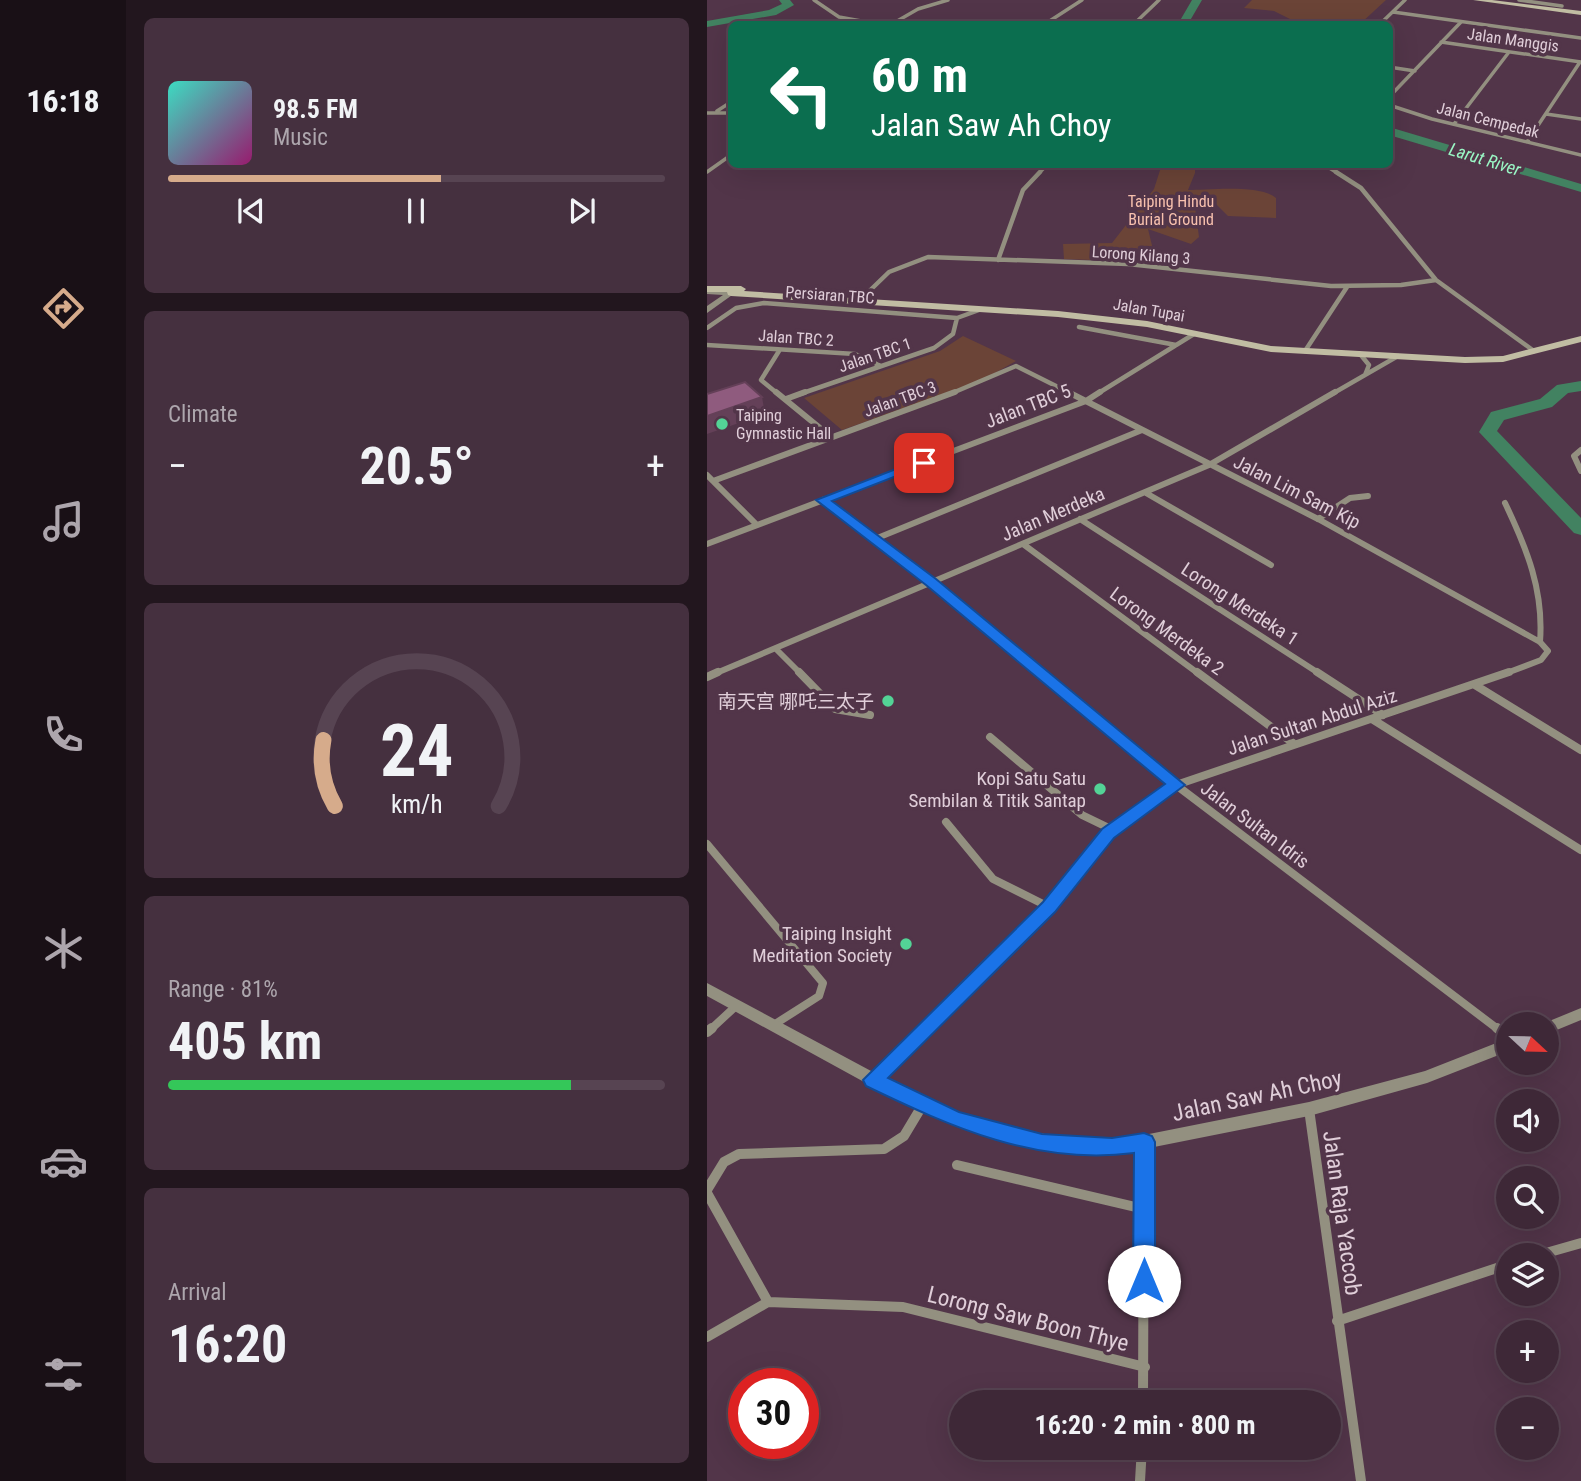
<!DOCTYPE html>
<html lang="en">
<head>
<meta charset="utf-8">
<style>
  body { margin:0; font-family:"Roboto Condensed","Noto Sans SC",sans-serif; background:#45303f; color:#f1f3f6; height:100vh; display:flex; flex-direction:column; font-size:26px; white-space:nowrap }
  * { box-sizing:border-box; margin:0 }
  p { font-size:23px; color:#ada6ad }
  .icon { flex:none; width:38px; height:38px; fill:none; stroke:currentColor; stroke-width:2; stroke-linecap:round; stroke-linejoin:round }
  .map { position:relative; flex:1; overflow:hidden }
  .side { display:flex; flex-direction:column; gap:18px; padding:18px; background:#22161e; width:581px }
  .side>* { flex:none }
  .hud { position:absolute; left:21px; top:21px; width:665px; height:147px; border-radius:10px; box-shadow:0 7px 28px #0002,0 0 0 2px #574452; background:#0b6e4f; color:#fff; overflow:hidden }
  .needle { width:46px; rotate:112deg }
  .tools { position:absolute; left:789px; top:1012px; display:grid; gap:14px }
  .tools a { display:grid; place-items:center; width:63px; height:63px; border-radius:50%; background:#3e2837; box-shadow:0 7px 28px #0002,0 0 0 2px #574452; font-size:35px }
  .speed { position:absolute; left:21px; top:1368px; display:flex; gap:14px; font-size:35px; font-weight:700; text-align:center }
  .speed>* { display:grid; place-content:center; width:91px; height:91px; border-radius:50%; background:#3e2837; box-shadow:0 7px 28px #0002,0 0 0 2px #574452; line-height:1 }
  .speed .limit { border:10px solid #d22; background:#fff; color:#111 }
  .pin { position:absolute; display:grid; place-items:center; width:60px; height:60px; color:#fff; margin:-30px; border-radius:14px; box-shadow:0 4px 10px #0006 }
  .me { position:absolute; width:77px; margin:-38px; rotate:0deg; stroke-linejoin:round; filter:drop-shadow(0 0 5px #0008) }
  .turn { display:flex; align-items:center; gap:24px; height:147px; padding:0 28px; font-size:32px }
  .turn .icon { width:91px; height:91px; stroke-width:2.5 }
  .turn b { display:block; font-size:49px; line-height:60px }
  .big { font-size:52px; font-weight:700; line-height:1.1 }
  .side .tile { flex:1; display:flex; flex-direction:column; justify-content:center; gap:10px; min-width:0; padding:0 24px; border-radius:10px; background:#45303f }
  .side .dial { align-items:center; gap:0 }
  .dial svg { height:182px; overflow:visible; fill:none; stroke:#574452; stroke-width:7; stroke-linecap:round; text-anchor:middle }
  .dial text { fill:#f1f3f6; stroke:none }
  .song { display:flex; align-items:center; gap:21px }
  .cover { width:84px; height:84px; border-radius:10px; background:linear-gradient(135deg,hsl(170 70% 55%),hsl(320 70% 35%)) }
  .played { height:7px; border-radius:4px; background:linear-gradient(90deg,#d6ab8b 55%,#574452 55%) }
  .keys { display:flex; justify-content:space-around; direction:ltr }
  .heat { display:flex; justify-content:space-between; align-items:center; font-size:38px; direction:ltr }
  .charge { height:10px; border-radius:5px; background:linear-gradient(90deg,#34c759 81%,#574452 0) }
  .trip { position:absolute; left:242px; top:1390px; width:392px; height:70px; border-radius:35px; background:#3e2837; box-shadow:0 7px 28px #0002,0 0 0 2px #574452; font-weight:700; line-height:70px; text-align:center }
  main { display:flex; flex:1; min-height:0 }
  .tabs { display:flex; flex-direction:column; width:126px; justify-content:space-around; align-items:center; background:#191016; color:#ada6ad }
  .tabs .icon { width:49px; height:49px }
  .tabs .on { color:#d6ab8b }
  .tabs b { font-size:32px; color:#f1f3f6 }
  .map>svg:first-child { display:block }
  .green { fill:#6b4437 }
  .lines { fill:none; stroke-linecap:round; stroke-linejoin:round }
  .river { fill:#428261; fill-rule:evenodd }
  .minor-far4 { stroke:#939080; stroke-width:3.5 }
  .minor-far3 { stroke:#939080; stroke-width:4.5 }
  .minor-far2 { stroke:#939080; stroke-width:6 }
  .minor-far1 { stroke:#939080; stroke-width:8 }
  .minor { stroke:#939080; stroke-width:10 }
  .tertiary { fill:#939080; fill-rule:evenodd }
  .secondary { fill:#c1bda3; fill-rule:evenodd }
  .shaded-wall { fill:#644058 }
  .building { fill:#8f5b7e; stroke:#644058; stroke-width:2 }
  .route { fill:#1a73e8; stroke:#114b97; stroke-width:2 }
  .poi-dot { fill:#53d396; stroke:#523549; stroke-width:2.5 }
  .labels { text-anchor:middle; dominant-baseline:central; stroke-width:7; stroke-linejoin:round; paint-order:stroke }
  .far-street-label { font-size:16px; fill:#e0ced9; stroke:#523549 }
  .far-park-label { font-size:16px; fill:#f8c1ae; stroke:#523549 }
  .far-poi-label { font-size:16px; fill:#e0ced9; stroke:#523549; text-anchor:start }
  .far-water-label { font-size:18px; font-style:italic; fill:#9af7c5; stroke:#523549 }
  .street-label { font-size:19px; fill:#e0ced9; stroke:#523549 }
  .poi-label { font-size:19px; fill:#e0ced9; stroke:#523549; text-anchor:end }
  .near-street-label { font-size:23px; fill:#e0ced9; stroke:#523549 }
</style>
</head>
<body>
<main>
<nav class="tabs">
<b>16:18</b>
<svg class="icon on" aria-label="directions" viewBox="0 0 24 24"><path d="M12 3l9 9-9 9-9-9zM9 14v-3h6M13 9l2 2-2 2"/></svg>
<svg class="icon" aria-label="music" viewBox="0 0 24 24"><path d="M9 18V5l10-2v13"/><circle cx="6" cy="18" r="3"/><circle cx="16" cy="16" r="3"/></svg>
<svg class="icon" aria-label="phone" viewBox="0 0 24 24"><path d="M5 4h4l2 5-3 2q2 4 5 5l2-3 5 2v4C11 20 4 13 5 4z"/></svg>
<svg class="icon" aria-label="climate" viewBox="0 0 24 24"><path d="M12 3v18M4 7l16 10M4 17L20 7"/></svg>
<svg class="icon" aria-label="car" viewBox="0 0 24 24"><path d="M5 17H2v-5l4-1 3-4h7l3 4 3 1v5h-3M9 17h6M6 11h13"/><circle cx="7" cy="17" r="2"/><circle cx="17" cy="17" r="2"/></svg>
<svg class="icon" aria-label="filters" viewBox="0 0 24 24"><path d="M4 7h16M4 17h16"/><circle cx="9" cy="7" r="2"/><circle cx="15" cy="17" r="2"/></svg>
</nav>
<section class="side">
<div class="tile">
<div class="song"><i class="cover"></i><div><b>98.5 FM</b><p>Music</p></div></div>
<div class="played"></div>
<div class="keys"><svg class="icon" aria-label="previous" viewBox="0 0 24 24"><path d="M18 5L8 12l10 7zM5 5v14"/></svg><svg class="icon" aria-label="pause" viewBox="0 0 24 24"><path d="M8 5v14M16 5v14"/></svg><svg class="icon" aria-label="next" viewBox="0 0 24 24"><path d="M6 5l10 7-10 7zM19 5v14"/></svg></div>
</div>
<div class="tile"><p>Climate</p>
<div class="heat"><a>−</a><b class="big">20.5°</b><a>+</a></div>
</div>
<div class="tile dial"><svg viewBox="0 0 100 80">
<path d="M14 69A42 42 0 1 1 86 69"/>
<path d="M14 69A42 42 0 0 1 9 40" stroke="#d6ab8b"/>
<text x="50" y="56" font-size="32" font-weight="700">24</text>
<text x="50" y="72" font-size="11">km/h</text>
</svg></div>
<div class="tile"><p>Range · 81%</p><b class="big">405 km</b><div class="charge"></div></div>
<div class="tile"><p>Arrival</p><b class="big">16:20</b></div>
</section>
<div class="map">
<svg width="874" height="1481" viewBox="0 0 874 1481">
  <rect width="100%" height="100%" fill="#523549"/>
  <path class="green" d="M545,0h134l-26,24h-68v-4l-18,-9 -30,-3z
    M455,164l33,1v8l-7,17c20,0 73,-6 88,8v20l-48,-2 -14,-14 -19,5 4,30 -8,7 -43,-15 8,33 -92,-3 -1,-15 49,-1 42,-54z
    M256,336l53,25 -35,20 -139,49 -38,-32 136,-47z"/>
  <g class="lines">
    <path class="river" d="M72,0h11l4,5 -18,10 -69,12v-6l62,-11 13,-6z
      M485,0h10l-14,24h-10z
      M682,127l192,57v8l-192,-57z
      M874,381v10l-13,2 -16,14 -48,13 -7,11 84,87v17l-7,-2 -95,-101 12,-20 49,-13 17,-14z"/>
    <path class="minor-far4" d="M107,0l25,17 39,7
      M812,0l43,6
      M686,12l188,26
      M185,24l26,-15 30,-9
      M338,24l37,-24
      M427,24l25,-24
      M673,24l25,-24
      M734,42l140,20
      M682,67l26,4
      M682,97l72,-75
      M682,105l43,14 149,36
      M10,111l14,-9
      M0,113h24
      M839,114l35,5
      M747,124l55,-72
      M820,142l53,-80
      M616,164l16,10
      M0,172l24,-17
      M331,174l10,-10"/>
    <path class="minor-far3" d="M629,172l25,16 75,92 98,71
      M291,260l25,-70 17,-18
      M151,302l31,-30 39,-15 200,7 203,22 70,-1 35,-5
      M250,318l22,-8
      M372,327l97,18
      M0,328l29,-20 28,-5 193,15
      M0,345l148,9 26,12
      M598,351l42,-64
      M653,354l9,11 -4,10
      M71,394l-17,-14 18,-29
      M93,394l134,-46 19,-14 4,-16
      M243,394l66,-28 56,28
      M390,394l97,-60
      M625,394l66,-38"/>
    <path class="minor-far2" d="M69,392l55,45
      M361,392l250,127 222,123 8,9 -7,9 -37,14
      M79,399l19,-7
      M874,450l-7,6 7,15
      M0,475l50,50
      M6,481l242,-89
      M439,493l125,72
      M116,500l108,82 111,92
      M798,503c22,46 39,88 35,139
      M373,519l240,155
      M611,519l32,-21 18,-2
      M168,539l267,-109
      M0,544l379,-143 14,-9
      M316,544l176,130
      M69,649l25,25
      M7,674l495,-209 126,-73"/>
    <path class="minor-far1" d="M92,672l36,37 35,6
      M333,672l136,113 323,245
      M490,672l96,71
      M610,672l66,43
      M0,677l11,-5
      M768,685l106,65
      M665,719l209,131
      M283,737l92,78 31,15
      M239,822l47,57 56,28
      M0,844l116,139 -4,13 -47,30
      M3,1030l26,-24
      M217,1030l125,-123 59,-73 68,-49 333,-113"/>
    <path class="minor" d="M790,1028l12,9
      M0,1032l5,-4
      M166,1080l53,-52
      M602,1109l52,372
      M250,1165l187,44
      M0,1190l17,-28 15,-8 145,-5 20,-13 18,-30
      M0,1193l61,109
      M832,1255l42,-12
      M61,1302l135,5 242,60
      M630,1321l172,-57
      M0,1337l61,-35
      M436,1402l1,-260
      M433,1481l2,-34"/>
    <path class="tertiary" d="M0,290l24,1 4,2 -28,20v-7l16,-11 -16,-1z
      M0,983l220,118 74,25 77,14 66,-5 165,-33 116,-31 84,-33v13l-82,32 -118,33 -165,33 -66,5 -77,-14 -84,-29 -210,-115z
      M874,1008v12l-34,14v-10h-5z"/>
    <path class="secondary" d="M766,0h19l89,11v4z
      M0,286h34l5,3 -2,2 314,20 89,10 124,25 194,11 38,-1 78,-20v6l-78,20 -38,1 -194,-11 -124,-25 -89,-10 -327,-21 -3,-1 -1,-3h-20z"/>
  </g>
  <path class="shaded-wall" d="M55,397l3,17 -58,20v-18z"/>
  <path class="building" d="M38,382l17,15 -55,19v-22z"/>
  <path class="route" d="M212,460l11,3 -98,38 104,78 249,206 -71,53 -59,74 -167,166 71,34 83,22 70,4 32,-5 8,3 3,6v139l-3,7 -8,3 -8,-3 -3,-7 1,-128c-97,13 -183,-26 -268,-67l-3,-6 180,-178 59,-73 63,-45 -239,-199 -110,-85z"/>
  <g class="poi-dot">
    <circle cx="15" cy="424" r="7"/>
    <circle cx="181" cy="701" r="7"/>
    <circle cx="393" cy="789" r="7"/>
    <circle cx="199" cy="944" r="7"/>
  </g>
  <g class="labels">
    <g class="far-street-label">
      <text transform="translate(806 40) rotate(8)">Jalan Manggis</text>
      <text transform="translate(781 120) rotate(14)">Jalan Cempedak</text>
      <text transform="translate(434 255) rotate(4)">Lorong Kilang 3</text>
      <text transform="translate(123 295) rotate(4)">Persiaran TBC</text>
      <text transform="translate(442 310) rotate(10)">Jalan Tupai</text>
      <text transform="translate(89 338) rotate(4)">Jalan TBC 2</text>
      <text transform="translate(168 355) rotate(-19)">Jalan TBC 1</text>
      <text transform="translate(193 399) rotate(-20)">Jalan TBC 3</text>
    </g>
    <g class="far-park-label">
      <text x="464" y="201">Taiping Hindu<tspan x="464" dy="18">Burial Ground</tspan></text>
    </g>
    <g class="far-poi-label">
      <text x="29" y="415">Taiping<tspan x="29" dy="18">Gymnastic Hall</tspan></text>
    </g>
    <g class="far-water-label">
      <text transform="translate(778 159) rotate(17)">Larut River</text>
    </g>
    <g class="street-label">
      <text transform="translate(321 406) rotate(-21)">Jalan TBC 5</text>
      <text transform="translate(590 492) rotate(27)">Jalan Lim Sam Kip</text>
      <text transform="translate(346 514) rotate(-23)">Jalan Merdeka</text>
      <text transform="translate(533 604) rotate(33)">Lorong Merdeka 1</text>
      <text transform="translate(460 631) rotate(36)">Lorong Merdeka 2</text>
      <text transform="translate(605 722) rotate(-18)">Jalan Sultan Abdul Aziz</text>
      <text transform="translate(548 825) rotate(37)">Jalan Sultan Idris</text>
    </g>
    <g class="poi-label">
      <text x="167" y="701">南天宫 哪吒三太子</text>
      <text x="379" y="778">Kopi Satu Satu<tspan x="379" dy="22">Sembilan &amp; Titik Santap</tspan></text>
      <text x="185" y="933">Taiping Insight<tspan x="185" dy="22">Meditation Society</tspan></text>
    </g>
    <g class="near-street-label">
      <text transform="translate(550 1096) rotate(-12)">Jalan Saw Ah Choy</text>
      <text transform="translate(635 1213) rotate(82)">Jalan Raja Yaccob</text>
      <text transform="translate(321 1319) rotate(14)">Lorong Saw Boon Thye</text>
    </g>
  </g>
</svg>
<div class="tools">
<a><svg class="needle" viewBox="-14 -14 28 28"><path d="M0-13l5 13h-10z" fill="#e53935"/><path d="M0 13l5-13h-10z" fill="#ada6ad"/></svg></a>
<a><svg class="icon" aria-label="sound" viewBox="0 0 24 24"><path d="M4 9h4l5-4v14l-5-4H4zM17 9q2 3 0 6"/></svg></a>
<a><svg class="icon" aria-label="search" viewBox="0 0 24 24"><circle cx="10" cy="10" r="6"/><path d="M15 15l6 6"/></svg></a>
<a><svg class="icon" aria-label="layers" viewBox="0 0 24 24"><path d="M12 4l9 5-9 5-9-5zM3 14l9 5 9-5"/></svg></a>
<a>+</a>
<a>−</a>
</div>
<div class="speed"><div class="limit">30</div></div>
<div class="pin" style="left:217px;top:463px;background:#d93025"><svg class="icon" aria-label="arrive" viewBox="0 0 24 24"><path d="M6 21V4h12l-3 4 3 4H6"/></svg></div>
<svg class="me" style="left:437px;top:1281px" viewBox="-20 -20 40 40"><circle r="19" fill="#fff"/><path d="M0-13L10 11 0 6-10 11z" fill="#1a73e8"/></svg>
<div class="trip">16:20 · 2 min · 800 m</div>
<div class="hud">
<div class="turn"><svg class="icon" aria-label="left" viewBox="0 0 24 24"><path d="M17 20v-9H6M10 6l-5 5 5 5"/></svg><div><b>60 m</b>Jalan Saw Ah Choy</div></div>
</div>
</div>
</main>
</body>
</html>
